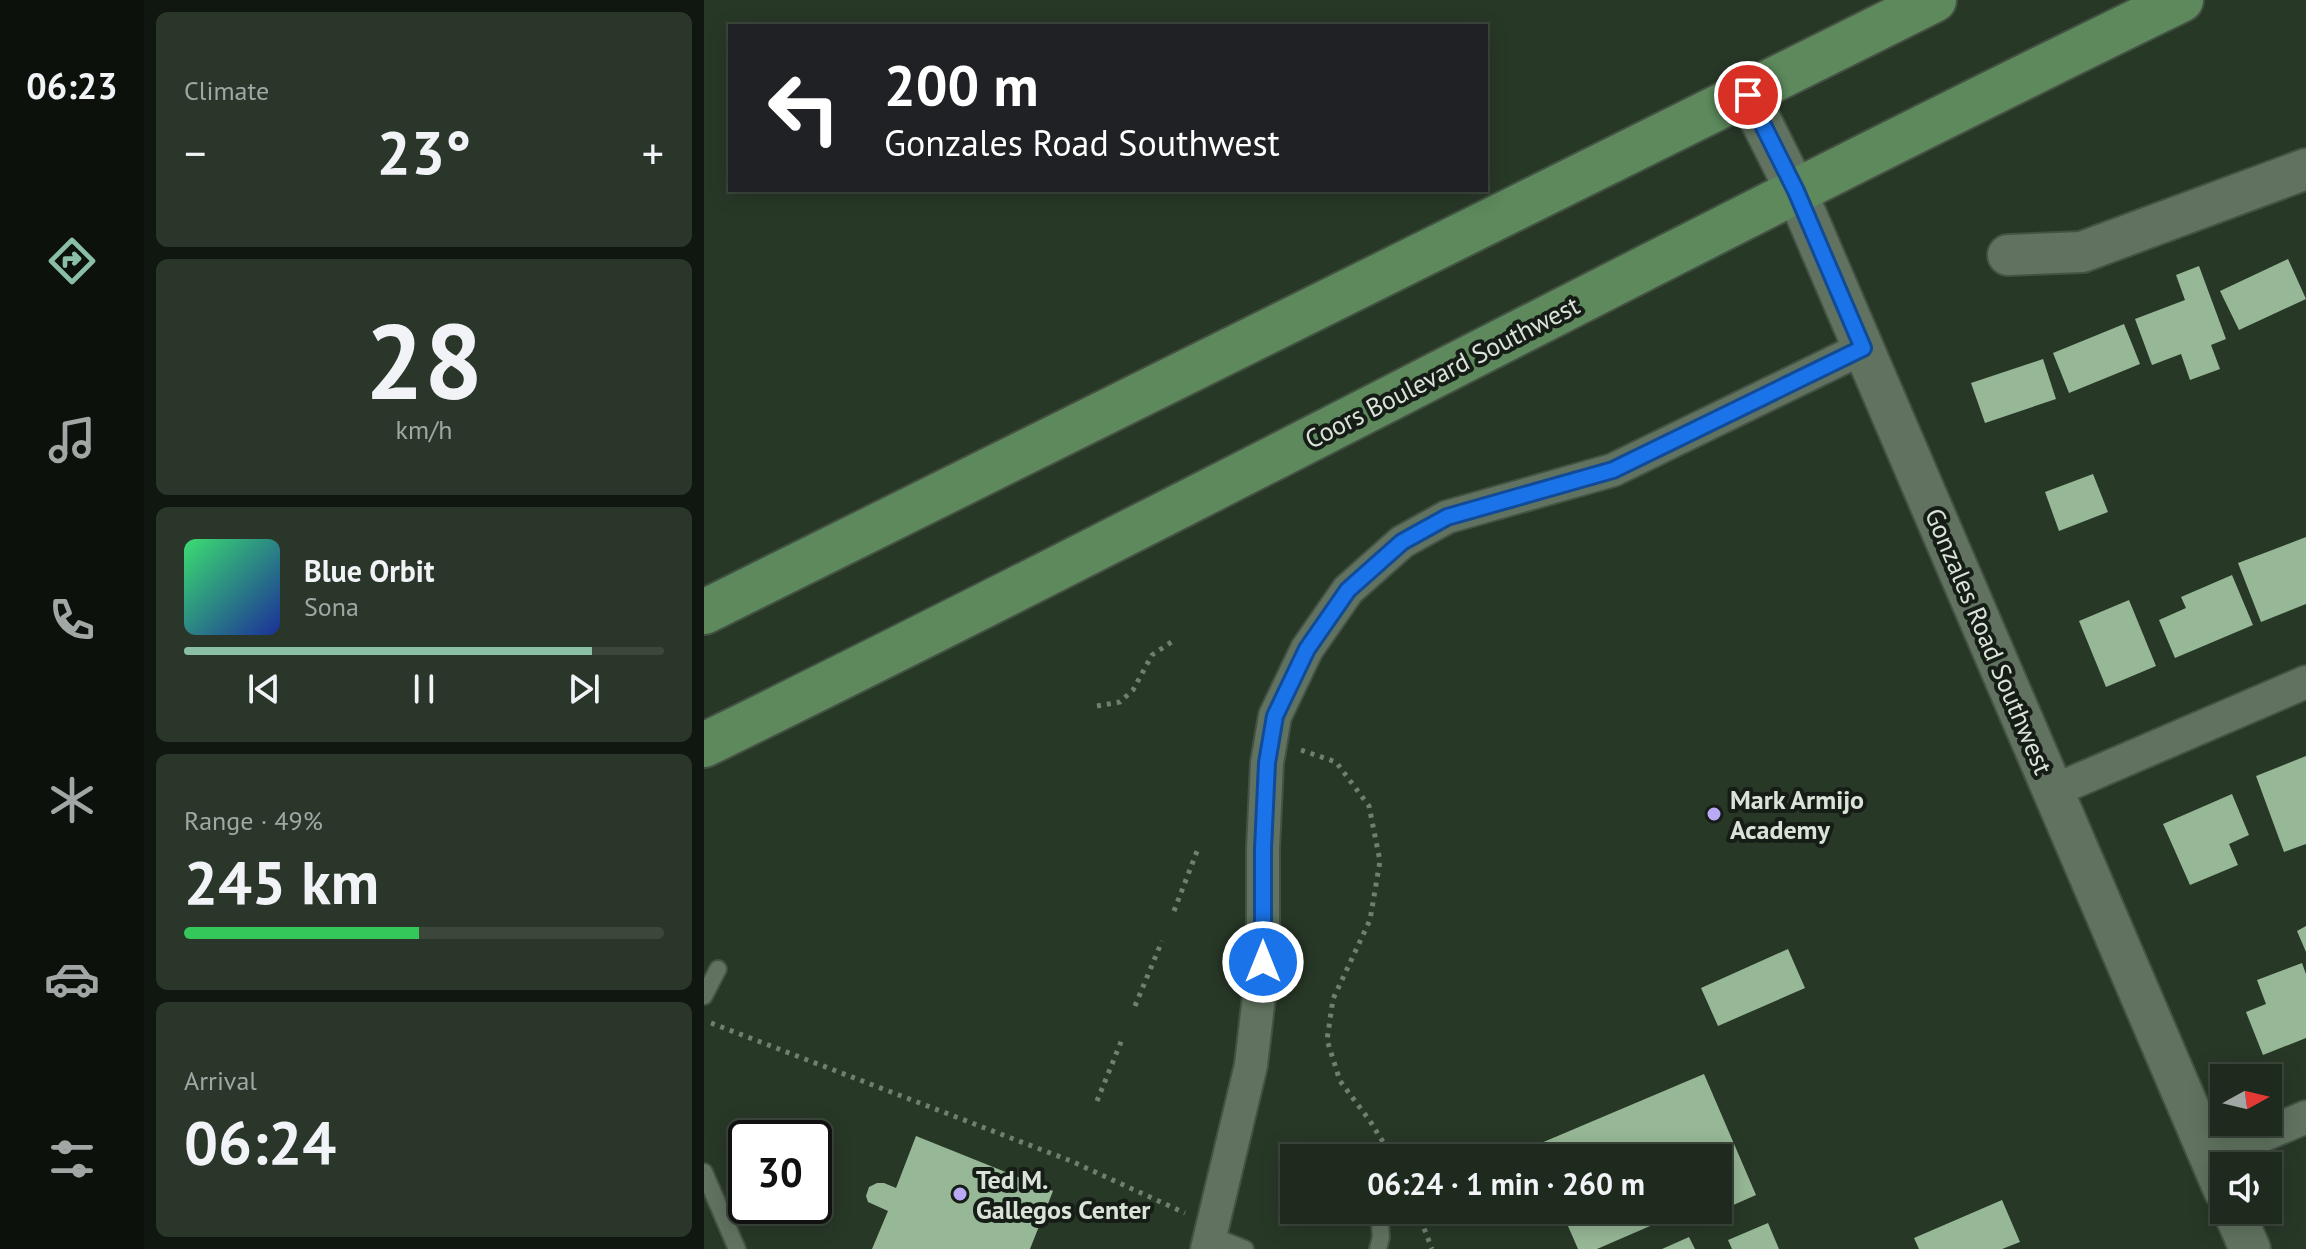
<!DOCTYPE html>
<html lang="en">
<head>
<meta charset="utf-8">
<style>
  body { margin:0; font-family:"PT Sans",sans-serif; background:#2b362a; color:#f1f3f6; height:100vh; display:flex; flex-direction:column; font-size:30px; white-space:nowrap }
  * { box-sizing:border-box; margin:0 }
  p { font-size:26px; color:#a1a7a4 }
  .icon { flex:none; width:44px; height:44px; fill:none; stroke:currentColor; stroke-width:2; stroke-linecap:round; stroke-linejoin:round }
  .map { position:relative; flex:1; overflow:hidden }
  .panel { display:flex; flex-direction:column; gap:12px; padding:12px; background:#101710; width:560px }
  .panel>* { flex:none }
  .hud { position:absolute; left:24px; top:24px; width:760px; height:168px; border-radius:0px; box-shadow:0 4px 20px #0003,0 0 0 2px #3c463b; background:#202124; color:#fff; overflow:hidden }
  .needle { width:52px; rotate:82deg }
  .buttons { position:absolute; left:1506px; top:1064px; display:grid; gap:16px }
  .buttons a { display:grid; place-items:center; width:72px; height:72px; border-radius:0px; background:#1e2a1d; box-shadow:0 4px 20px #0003,0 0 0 2px #3c463b; font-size:40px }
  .speed { position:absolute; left:24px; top:1120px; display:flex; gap:16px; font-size:40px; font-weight:700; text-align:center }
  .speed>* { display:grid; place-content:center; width:104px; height:104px; border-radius:50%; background:#1e2a1d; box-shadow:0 4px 20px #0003,0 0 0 2px #3c463b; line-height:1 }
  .speed .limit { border:4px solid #111; border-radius:12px; background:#fff; color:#111 }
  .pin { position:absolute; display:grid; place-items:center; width:68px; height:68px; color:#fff; margin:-34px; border:4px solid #fff; border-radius:50%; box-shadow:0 2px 8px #0007 }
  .me { position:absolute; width:88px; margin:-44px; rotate:0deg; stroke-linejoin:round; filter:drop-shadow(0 0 6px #0008) }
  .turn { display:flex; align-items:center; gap:28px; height:168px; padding:0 24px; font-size:36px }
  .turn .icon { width:104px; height:104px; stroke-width:2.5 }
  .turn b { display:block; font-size:56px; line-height:68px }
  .big { font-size:60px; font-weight:700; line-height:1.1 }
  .panel .tile { flex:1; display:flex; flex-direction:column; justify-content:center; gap:12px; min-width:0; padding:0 28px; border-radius:12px; background:#2b362a }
  .panel .dial { align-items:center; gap:0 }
  .dial b { font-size:104px; line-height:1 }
  .song { display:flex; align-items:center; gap:24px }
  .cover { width:96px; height:96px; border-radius:12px; background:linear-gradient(135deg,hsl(140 70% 55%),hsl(230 70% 35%)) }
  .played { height:8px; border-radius:4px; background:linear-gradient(90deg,#8abfa5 85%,#3c463b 85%) }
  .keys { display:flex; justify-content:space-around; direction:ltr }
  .heat { display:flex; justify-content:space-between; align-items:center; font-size:44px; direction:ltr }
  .charge { height:12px; border-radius:6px; background:linear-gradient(90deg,#34c759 49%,#3c463b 0) }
  .trip { position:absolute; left:576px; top:1144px; width:452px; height:80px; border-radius:0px; background:#1e2a1d; box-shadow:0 4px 20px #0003,0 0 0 2px #3c463b; font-weight:700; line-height:80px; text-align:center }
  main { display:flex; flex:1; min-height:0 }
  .tabs { display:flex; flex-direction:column; width:144px; justify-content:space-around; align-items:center; background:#0c110c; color:#a1a7a4 }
  .tabs .icon { width:56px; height:56px }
  .tabs .current { color:#8abfa5 }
  .tabs b { font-size:36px; color:#f1f3f6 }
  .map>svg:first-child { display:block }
  .building { fill:#97b896 }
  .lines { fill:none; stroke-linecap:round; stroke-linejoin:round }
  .service-casing { stroke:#445244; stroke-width:20 }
  .minor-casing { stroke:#445244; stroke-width:36 }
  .tertiary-casing { stroke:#445244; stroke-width:44 }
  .primary-casing { stroke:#445244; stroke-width:48 }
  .path { stroke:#717e70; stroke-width:5; stroke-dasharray:4 6; stroke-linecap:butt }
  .service { stroke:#617360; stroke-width:16 }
  .minor { stroke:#617360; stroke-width:32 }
  .tertiary { stroke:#617360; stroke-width:40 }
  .primary { stroke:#5d895c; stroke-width:44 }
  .route-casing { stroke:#114b97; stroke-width:20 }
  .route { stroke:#1a73e8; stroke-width:14 }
  .poi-dot { fill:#baaaf6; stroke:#161d16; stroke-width:3 }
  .labels { text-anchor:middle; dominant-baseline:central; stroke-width:8; stroke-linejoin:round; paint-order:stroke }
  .street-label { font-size:26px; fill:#d9e3d8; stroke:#161d16 }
  .poi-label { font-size:26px; font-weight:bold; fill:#d9e3d8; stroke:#161d16; text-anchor:start }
</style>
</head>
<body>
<main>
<nav class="tabs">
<b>06:23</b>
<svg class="icon current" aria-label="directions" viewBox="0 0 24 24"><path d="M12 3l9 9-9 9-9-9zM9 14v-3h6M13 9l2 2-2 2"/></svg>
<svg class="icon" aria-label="music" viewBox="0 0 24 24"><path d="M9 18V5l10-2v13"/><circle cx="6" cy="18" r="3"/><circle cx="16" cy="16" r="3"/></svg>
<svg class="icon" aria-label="phone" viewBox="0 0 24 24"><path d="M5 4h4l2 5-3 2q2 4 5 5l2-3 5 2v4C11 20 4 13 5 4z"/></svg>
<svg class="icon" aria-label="climate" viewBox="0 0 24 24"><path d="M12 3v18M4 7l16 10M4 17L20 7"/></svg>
<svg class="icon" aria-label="car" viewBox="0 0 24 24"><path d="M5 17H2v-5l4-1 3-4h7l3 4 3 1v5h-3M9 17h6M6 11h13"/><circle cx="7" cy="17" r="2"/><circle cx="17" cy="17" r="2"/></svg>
<svg class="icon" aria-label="filters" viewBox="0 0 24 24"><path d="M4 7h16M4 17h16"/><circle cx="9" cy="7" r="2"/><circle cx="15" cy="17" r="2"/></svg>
</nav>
<section class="panel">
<div class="tile"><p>Climate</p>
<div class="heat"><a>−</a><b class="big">23°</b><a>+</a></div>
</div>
<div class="tile dial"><b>28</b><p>km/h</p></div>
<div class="tile">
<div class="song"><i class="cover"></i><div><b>Blue Orbit</b><p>Sona</p></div></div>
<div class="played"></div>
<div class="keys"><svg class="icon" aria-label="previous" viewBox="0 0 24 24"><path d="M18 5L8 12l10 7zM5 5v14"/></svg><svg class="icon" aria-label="pause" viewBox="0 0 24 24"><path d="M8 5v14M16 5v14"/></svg><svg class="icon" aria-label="next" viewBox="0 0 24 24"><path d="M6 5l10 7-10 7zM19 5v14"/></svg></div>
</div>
<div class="tile"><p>Range · 49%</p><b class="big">245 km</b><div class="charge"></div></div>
<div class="tile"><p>Arrival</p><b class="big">06:24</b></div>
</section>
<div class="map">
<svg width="1602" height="1249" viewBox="0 0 1602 1249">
  <rect width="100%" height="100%" fill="#283827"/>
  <path class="building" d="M1584,259l18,40 -67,31 -19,-39z
    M1495,266l27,73 -15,6 9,24 -30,11 -9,-26 -29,11 -17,-46 50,-19 -9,-25z
    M1420,324l16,40 -71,29 -16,-40z
    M1339,359l13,40 -71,24 -14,-40z
    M1389,474l15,38 -49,19 -14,-39z
    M1602,537v67l-45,18 -23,-59z
    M1528,575l21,50 -78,33 -16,-38 27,-12 -5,-11z
    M1425,600l27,66 -50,21 -27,-66z
    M1602,756v88l-22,8 -28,-76z
    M1528,794l17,41 -20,9 9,21 -48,20 -27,-61z
    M1602,926v26l-9,-21z
    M1084,949l17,39 -87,38 -17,-38z
    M1598,963l4,11v64l-43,17 -17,-43 20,-8 -9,-24z
    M1000,1074l52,121 -34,15 -4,-10v-42h-179l-5,-12z
    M212,1136l137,55 -23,58h-158l16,-38 -20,-9 -2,-6 3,-9 8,-4h7l12,5z
    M1298,1200l18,42 -18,7h-83l-5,-11z
    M857,1210h126l-90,39h-19z
    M1064,1223l11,26h-47l-4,-9z
    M985,1237l6,12h-33z"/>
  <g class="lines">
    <defs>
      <path id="service" d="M0,996l14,-27
        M0,1172l33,77
        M506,1235l35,14
        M674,1249l3,-12 -2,-27"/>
      <path id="minor" d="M1349,791l253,-109
        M1506,1158l96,-41
        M503,1249l44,-184 12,-103v-113l4,-86 8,-47 32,-67 41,-59 54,-48 45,-25 166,-47 250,-122"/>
      <path id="tertiary" d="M1044,95l48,96 428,999
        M1304,255l74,-3 224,-83
        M1529,1210l17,39"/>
      <path id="primary" d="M0,612l1230,-612
        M0,745c495,-243 981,-504 1477,-745"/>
    </defs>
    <use href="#service" class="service-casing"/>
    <use href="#minor" class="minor-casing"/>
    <use href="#tertiary" class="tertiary-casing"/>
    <use href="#primary" class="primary-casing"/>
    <path class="path" d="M393,706l23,-4 13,-12 19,-35 24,-16
      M597,750l35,12 33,44 11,55 -10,59 -37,79 -6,41 13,41 30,40 23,37
      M470,911l25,-65
      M431,1006l27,-65
      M7,1023l360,138 114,52
      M393,1101l26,-64
      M713,1210l15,39"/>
    <use href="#service" class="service"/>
    <use href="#minor" class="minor"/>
    <use href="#tertiary" class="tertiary"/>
    <use href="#primary" class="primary"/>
  </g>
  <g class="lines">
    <defs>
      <path id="route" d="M559,962v-113l4,-86 8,-47 32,-67 41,-59 54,-48 45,-25 166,-47 250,-122 -67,-157 -48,-96"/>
    </defs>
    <use href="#route" class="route-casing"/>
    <use href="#route" class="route"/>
  </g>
  <g class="poi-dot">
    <circle cx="1010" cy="814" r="8"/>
    <circle cx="256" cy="1194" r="8"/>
  </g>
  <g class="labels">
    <g class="street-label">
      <text transform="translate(738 372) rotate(-27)">Coors Boulevard Southwest</text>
      <text transform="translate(1285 641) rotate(67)">Gonzales Road Southwest</text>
    </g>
    <g class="poi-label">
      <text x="1026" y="799">Mark Armijo<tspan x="1026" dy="30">Academy</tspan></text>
      <text x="272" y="1179">Ted M.<tspan x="272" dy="30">Gallegos Center</tspan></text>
    </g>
  </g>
</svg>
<div class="buttons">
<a><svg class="needle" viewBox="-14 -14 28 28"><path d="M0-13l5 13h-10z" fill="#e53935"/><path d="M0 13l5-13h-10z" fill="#a1a7a4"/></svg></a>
<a><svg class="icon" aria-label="sound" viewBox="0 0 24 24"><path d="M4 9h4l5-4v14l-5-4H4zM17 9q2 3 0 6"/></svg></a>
</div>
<div class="speed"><div class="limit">30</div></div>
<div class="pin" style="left:1044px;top:95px;background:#d93025"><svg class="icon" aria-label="arrive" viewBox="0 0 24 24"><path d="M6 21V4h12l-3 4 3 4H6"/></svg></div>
<svg class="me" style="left:559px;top:962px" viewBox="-20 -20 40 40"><circle r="17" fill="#1a73e8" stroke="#fff" stroke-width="3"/><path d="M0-11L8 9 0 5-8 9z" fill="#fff"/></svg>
<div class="trip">06:24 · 1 min · 260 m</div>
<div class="hud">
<div class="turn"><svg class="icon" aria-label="left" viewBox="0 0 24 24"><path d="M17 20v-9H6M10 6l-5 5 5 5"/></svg><div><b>200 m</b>Gonzales Road Southwest</div></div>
</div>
</div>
</main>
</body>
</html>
